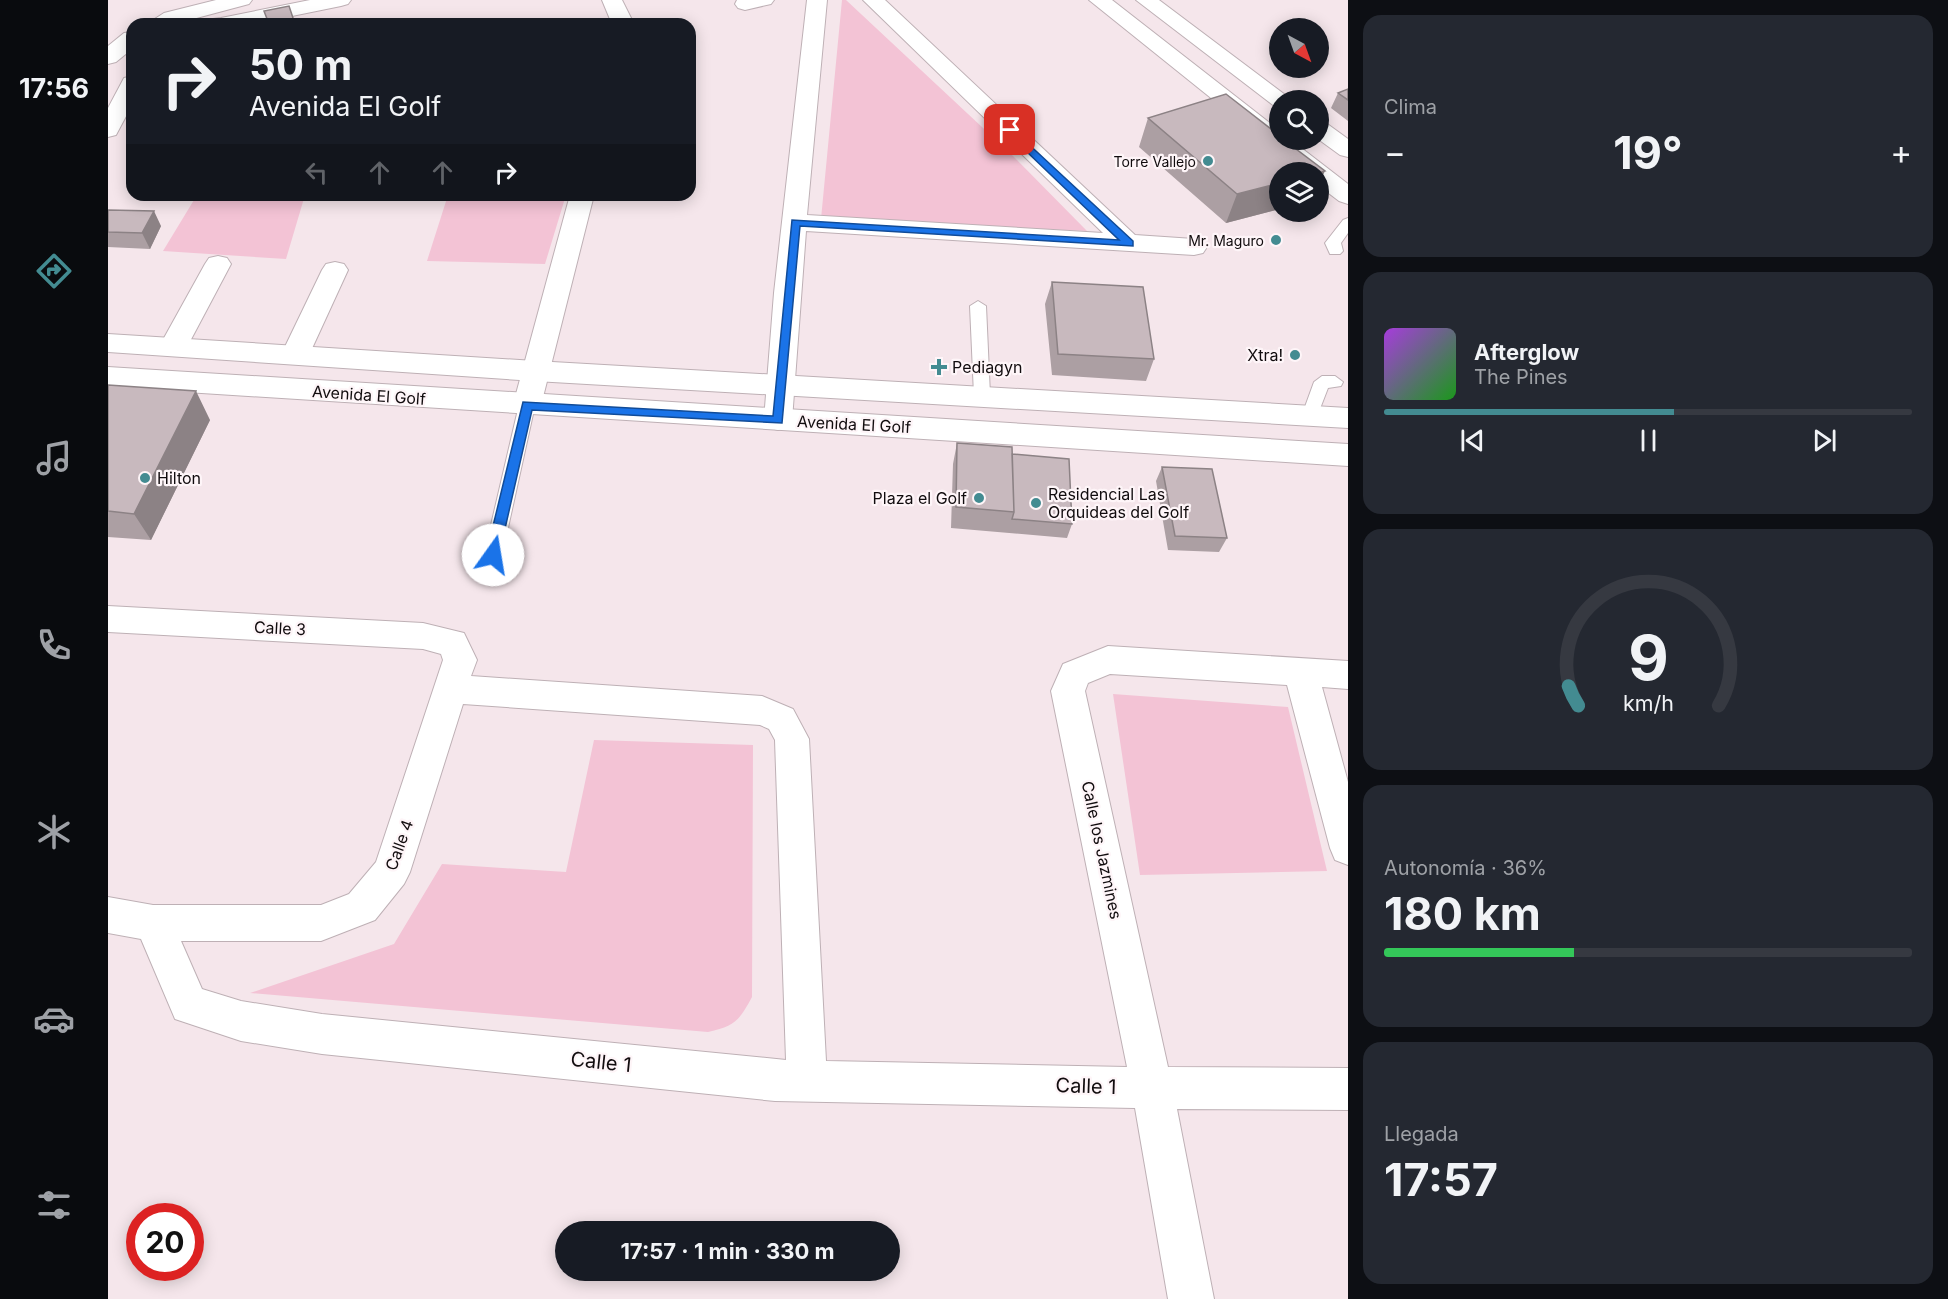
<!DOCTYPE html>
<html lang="es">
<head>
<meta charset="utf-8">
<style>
  body { margin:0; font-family:Inter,sans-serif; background:#242831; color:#f1f3f6; height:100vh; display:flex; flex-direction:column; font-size:22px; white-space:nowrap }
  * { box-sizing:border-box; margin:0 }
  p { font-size:20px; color:#9ea1a6 }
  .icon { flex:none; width:33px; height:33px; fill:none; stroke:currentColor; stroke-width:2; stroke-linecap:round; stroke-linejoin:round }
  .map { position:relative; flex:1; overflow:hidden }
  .drawer { display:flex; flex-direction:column; gap:15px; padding:15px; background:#0d0f14; width:600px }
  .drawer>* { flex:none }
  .banner { position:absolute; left:18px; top:18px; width:570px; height:183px; border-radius:18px; box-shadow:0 3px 15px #0003; background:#171b24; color:#f1f3f6; overflow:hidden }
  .needle { width:39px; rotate:139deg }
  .fabs { position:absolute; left:1161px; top:18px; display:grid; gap:12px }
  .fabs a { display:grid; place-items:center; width:60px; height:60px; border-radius:50%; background:#171b24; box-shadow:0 3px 15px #0003; font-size:30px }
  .speed { position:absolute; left:18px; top:1203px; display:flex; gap:12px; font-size:30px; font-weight:700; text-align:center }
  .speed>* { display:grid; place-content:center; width:78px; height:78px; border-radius:50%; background:#171b24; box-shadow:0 3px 15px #0003; line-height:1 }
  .speed .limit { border:9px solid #d22; background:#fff; color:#111 }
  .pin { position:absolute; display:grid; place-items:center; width:51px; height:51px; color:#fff; margin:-26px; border-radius:12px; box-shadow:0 3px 9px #0006 }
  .me { position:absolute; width:66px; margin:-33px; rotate:13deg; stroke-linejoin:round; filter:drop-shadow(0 0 4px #0008) }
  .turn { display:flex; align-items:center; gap:21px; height:126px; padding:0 24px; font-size:27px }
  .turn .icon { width:78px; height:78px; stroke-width:2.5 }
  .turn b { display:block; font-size:42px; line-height:51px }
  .lanes { display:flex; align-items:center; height:57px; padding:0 24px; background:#0003; justify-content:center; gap:30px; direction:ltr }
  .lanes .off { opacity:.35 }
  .big { font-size:45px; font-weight:700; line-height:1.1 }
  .drawer .card { flex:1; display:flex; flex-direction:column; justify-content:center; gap:9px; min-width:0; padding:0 21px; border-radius:18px; background:#242831 }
  .drawer .dial { align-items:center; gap:0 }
  .dial svg { height:156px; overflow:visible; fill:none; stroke:#363941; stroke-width:7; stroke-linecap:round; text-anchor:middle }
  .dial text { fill:#f1f3f6; stroke:none }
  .song { display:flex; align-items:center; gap:18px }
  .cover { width:72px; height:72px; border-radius:9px; background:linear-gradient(135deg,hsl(280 70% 55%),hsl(120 70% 35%)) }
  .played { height:6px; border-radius:3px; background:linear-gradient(90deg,#438b91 55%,#363941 55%) }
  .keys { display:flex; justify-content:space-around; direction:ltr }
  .heat { display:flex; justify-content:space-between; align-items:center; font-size:33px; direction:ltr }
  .charge { height:9px; border-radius:4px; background:linear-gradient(90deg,#34c759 36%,#363941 0) }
  .trip { position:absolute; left:447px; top:1221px; width:345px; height:60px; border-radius:30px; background:#171b24; box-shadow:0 3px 15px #0003; font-weight:700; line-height:60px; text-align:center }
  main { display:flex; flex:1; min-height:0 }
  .menu { display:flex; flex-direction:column; width:108px; justify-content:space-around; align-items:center; background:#090b0e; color:#9ea1a6 }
  .menu .icon { width:42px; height:42px }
  .menu .on { color:#438b91 }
  .menu b { font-size:27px; color:#f1f3f6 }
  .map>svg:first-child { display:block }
  .green { fill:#f3c3d5 }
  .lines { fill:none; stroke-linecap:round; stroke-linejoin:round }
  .service-casing { stroke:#beb0b5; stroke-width:2 }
  .minor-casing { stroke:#beb0b5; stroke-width:2 }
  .secondary-casing { stroke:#beb0b5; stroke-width:2 }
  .primary-casing { stroke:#beb0b5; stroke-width:2 }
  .service { fill:#fff; fill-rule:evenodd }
  .minor { fill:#fff; fill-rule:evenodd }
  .secondary { fill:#fff; fill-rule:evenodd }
  .primary { fill:#fff; fill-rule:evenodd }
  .wall { fill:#ac9fa3 }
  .shaded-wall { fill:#8c8285 }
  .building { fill:#c8b9be; stroke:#8c8285; stroke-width:1.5 }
  .route { fill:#1a73e8; stroke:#114b97; stroke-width:1.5 }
  .poi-dot { fill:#438b91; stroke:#fef5f8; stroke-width:2 }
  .labels { text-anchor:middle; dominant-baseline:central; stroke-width:4.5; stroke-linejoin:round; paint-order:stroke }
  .far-poi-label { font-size:14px; fill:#110c0e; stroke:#fef5f8; text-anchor:end }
  .poi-label { font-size:16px; fill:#110c0e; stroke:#fef5f8; text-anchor:start }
  .street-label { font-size:16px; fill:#110c0e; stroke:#fef5f8 }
  .near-street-label { font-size:20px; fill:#110c0e; stroke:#fef5f8 }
</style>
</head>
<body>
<main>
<nav class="menu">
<b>17:56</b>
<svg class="icon on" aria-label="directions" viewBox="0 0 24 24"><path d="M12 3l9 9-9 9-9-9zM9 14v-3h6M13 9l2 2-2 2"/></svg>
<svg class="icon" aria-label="music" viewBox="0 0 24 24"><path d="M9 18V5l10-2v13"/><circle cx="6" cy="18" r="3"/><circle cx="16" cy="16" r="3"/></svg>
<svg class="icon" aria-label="phone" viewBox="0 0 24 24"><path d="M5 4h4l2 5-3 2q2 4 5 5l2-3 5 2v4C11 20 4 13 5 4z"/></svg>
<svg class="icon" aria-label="climate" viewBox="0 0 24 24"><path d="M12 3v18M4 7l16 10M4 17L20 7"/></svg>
<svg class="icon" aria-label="car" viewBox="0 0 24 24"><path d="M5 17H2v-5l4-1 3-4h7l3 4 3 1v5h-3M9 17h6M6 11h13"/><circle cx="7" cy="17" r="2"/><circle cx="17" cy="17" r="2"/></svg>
<svg class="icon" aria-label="filters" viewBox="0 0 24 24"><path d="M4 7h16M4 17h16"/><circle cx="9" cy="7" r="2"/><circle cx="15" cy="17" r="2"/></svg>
</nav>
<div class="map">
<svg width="1240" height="1299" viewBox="0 0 1240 1299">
  <rect width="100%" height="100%" fill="#f5e6eb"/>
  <path class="green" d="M734,0h4l167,156 74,75 -266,-12z
    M89,195h108l-19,64 -123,-8z
    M340,195h118l-21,69 -118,-3z
    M1005,694l175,13 39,164 -187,4z
    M486,740l159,5 -1,252c-13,24 -17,29 -44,35l-458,-39 144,-49 48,-80 124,8z"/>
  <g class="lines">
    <defs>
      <path id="service" d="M1240,218v15l-7,10 2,8 -3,3h-10l-5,-11 18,-23z
        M870,301l8,5 4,89 -8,6 -8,-6 -4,-89z
        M1214,376h13l8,6 -2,4 -13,2 -12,31h-12l-2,-4 12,-33z
        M419,399l8,6 -33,150 -2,5 -7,2 -7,-2 -2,-5 35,-150z"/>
      <path id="minor" d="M494,0h20l12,24h-22z
        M629,0h37l-3,4 -26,6 -7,-2 -3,-4z
        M699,0h20l-20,215 296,18 -240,-233h22l250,235 59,4 9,2 4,6 -4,6 -9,2 -388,-24 -14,189 -4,7 -10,3 -10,-3 -4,-7 10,-127z
        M462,195h24l-53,210 -4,7 -10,3 -10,-3 -4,-7z
        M110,256l9,2 4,6 -44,83 -4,7 -10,2 -10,-2 -4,-7 46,-83 4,-6z
        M227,262l9,2 4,6 -39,85 -4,7 -10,2 -10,-2 -4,-7 41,-85 4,-6z
        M0,606l315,17 41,10 13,27 -6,16 291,20 31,13 16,30 17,322 301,6 -76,-376 12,-27 45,-18 240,15v28l-26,-2 26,95v83l-13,-5 -5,-12 -43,-163 -177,-11 -22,9 -3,8 83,376 180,1v42l-171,-1 37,190h-46l-33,-191 -360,-7 -453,-47 -81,-13 -66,-22 -34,-80 -33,-6v-36l45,8h168l28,-11 27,-32 67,-202 -2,-6 -18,-5 -315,-17zM355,704l297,21 9,4 6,11 11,320 -464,-46 -81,-13 -39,-12 -21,-48h140l54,-21 29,-36 6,-12z"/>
      <path id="secondary" d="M981,0h23l168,131v9h11l57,44v20l-9,-3 -21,-16v-13h-15z
        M1028,0h23l133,100h-12v6l-7,-1z
        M1210,121l8,2 22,16v18l-8,-2 -22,-16z
        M0,334l427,27 813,47v20l-813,-47 -427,-29z
        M0,367l1240,77v22l-1240,-79z"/>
      <path id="primary" d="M108,0h36l-3,4 -75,20h-27l17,-11z
        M202,0h41l-3,4 -7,2 -88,18h-43l3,-5 8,-1z
        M24,32v17l-16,13 -8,2v-18l16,-13z
        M24,76v29l-16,30 -8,2v-29l16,-30z"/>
    </defs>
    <use href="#service" class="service-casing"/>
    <use href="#minor" class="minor-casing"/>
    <use href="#secondary" class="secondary-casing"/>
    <use href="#primary" class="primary-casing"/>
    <use href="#service" class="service"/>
    <use href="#minor" class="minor"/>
    <use href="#secondary" class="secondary"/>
    <use href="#primary" class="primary"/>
  </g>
  <path class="wall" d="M1240,89v32l-17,-13 7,-15z
    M1040,118l132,54v37l-54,14 -87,-76z
    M0,210l53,16 -11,23 -42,-2z
    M944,282l102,77 -8,22 -94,-6 -7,-71z
    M0,385l102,35 -59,120 -43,-3z
    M849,443l55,11 60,70 -5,14 -116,-10 2,-64z
    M1054,467l65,71 -8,14 -51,-2 -12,-69z"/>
  <path class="shaded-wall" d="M1217,171l-7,14v-12z
    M1172,183v26l-54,14 11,-29z
    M46,211l7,15 -11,23 -8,-16z
    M88,391l14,29 -59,120 -17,-26z"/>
  <path class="building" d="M181,6l6,18h-26l-5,-13z
    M1240,89v11l-10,-7z
    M1118,94l54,42v4h4l41,31 -7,2 -38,-1v11l-43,11 -89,-76z
    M0,210l46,1 -12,22 -34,-1z
    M944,282l91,5 11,72 -96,-5z
    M0,385l88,6 -62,123 -26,-3z
    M849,443l55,4 2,65 -58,-5z
    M904,454l57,5 3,65 -60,-5 2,-7z
    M1054,467l50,2 15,69 -52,-2z"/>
  <path class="route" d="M902,127l123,114v5l-333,-20 -18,197 -250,-13 -33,145 -6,5 -5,-1 -2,-4 37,-153 250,14 19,-196 327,20 -113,-108 -1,-2z"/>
  <g class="poi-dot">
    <circle cx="1100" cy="161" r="6"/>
    <circle cx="1168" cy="240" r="6"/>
    <circle cx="1187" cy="355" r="6"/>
    <path d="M828 358h6v6h6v6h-6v6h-6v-6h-6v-6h6z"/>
    <circle cx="37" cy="478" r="6"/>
    <circle cx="871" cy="498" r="6"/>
    <circle cx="928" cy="503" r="6"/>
  </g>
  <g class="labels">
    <g class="far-poi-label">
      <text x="1088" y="161">Torre Vallejo</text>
      <text x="1156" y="240">Mr. Maguro</text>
    </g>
    <g class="poi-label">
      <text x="1175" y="355" text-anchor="end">Xtra!</text>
      <text x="844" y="367">Pediagyn</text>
      <text x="49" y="478">Hilton</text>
      <text x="940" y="494">Residencial Las<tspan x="940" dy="18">Orquideas del Golf</tspan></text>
      <text x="859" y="498" text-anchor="end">Plaza el Golf</text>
    </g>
    <g class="street-label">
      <text transform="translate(261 395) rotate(4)">Avenida El Golf</text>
      <text transform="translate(746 424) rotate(3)">Avenida El Golf</text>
      <text transform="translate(172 628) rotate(3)">Calle 3</text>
      <text transform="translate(291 845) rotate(-70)">Calle 4</text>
      <text transform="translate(994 850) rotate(78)">Calle los Jazmines</text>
    </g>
    <g class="near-street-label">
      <text transform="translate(493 1062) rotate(6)">Calle 1</text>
      <text transform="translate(978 1086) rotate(2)">Calle 1</text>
    </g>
  </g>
</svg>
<div class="fabs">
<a><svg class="needle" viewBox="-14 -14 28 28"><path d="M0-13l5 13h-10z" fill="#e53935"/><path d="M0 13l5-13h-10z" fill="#9ea1a6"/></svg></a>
<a><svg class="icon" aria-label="search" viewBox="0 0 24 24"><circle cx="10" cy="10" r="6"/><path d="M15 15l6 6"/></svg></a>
<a><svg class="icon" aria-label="layers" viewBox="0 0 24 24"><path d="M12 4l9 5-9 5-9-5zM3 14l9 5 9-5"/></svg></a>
</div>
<div class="speed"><div class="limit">20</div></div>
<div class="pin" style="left:902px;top:130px;background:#d93025"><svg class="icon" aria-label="arrive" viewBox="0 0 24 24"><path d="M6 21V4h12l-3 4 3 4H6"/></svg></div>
<svg class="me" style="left:385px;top:555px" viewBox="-20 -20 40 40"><circle r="19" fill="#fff"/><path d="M0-13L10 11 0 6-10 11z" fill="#1a73e8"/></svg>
<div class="trip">17:57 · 1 min · 330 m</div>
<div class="banner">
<div class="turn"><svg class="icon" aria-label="right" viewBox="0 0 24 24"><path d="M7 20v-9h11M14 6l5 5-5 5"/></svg><div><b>50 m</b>Avenida El Golf</div></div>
<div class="lanes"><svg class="icon off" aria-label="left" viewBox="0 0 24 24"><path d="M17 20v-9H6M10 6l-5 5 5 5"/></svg><svg class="icon off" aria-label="ahead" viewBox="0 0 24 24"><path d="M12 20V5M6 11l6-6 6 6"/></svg><svg class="icon off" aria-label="ahead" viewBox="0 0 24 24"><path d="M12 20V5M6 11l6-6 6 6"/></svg><svg class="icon" aria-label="right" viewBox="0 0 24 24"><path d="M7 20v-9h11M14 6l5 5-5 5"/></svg></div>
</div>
</div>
<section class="drawer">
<div class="card"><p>Clima</p>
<div class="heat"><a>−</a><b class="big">19°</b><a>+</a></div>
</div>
<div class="card">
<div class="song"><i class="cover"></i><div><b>Afterglow</b><p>The Pines</p></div></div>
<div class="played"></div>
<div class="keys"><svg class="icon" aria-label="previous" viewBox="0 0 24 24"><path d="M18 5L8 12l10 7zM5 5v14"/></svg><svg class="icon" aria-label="pause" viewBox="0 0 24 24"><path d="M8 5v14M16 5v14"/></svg><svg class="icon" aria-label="next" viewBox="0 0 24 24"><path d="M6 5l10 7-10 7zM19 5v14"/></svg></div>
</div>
<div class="card dial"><svg viewBox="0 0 100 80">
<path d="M14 69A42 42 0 1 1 86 69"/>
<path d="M14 69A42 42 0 0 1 9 59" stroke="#438b91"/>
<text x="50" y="56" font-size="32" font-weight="700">9</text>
<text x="50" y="72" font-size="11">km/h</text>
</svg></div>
<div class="card"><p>Autonomía · 36%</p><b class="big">180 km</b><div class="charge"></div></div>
<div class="card"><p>Llegada</p><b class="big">17:57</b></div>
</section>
</main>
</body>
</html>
